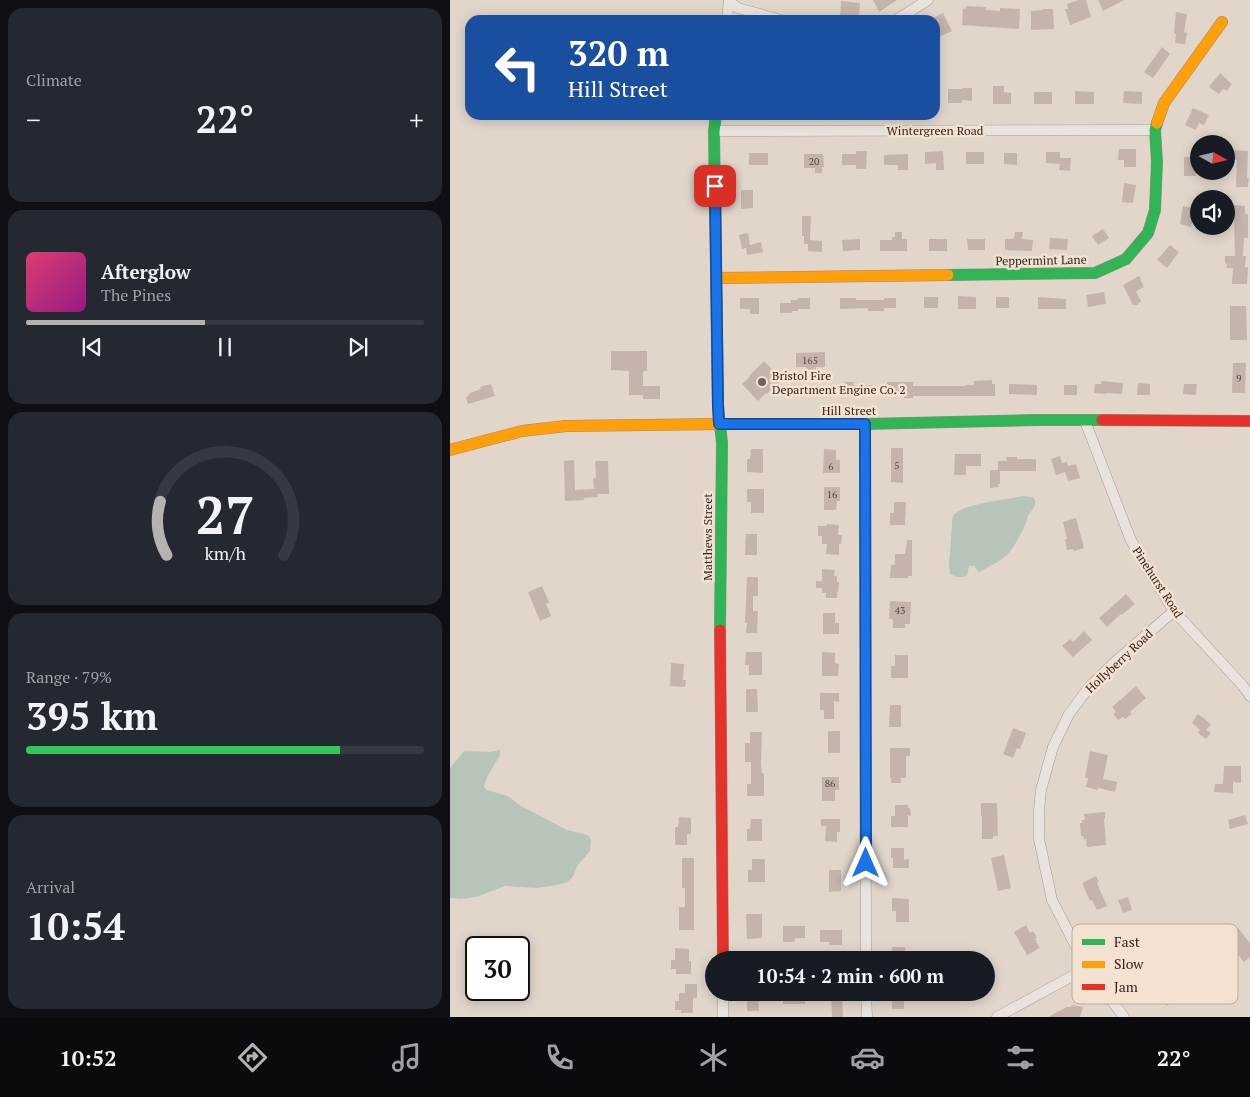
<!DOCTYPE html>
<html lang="en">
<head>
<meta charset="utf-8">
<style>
  body { margin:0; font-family:"PT Serif",serif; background:#242831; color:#f1f3f6; height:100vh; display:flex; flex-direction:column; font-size:19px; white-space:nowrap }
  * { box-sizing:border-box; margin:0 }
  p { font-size:16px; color:#9ea1a6 }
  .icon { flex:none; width:28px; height:28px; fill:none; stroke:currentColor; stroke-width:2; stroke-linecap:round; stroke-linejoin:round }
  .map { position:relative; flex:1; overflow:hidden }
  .sheet { display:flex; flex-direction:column; gap:8px; padding:8px; background:#0d0f14; width:450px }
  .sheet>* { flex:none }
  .guide { position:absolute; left:15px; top:15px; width:475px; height:105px; border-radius:15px; box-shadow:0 2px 12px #0003; background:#1a4fa0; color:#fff; overflow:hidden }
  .needle { width:32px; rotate:98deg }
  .buttons { position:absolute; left:740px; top:135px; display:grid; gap:10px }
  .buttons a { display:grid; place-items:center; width:45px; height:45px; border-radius:50%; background:#171b24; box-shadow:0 2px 12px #0003; font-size:25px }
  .speed { position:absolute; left:15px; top:936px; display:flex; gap:10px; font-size:25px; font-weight:700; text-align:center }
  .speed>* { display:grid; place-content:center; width:65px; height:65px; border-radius:50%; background:#171b24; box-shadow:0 2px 12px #0003; line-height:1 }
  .speed .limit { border:2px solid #111; border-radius:8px; background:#fff; color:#111 }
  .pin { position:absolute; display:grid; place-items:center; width:42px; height:42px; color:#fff; margin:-21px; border-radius:10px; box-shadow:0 2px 8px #0006 }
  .me { position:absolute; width:55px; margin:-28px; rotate:0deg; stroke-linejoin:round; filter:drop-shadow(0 0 4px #0008) }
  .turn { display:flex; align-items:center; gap:18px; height:105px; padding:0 20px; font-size:22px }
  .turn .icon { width:65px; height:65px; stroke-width:2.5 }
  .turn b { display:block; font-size:35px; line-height:42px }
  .big { font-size:38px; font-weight:700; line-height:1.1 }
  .sheet .card { flex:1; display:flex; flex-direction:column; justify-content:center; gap:8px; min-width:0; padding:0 18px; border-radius:15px; background:#242831 }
  .sheet .dial { align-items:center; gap:0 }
  .dial svg { height:130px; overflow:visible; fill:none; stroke:#363941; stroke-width:7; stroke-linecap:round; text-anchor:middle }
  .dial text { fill:#f1f3f6; stroke:none }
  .song { display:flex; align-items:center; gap:15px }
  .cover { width:60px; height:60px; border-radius:8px; background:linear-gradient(135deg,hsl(340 70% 55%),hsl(310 70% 35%)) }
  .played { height:5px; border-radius:2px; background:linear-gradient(90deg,#b7b2b0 45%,#363941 45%) }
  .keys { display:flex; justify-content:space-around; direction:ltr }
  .heat { display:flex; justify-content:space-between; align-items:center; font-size:28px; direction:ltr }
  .charge { height:8px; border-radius:4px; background:linear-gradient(90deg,#34c759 79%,#363941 0) }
  .trip { position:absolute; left:255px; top:951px; width:290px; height:50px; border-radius:25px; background:#171b24; box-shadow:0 2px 12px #0003; font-weight:700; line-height:50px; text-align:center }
  .tabs { display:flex; height:80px; justify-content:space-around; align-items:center; background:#090b0e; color:#9ea1a6 }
  .tabs .icon { width:35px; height:35px }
  .tabs .current { color:#b7b2b0 }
  .tabs b { font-size:22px; color:#f1f3f6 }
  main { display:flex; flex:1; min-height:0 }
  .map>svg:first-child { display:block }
  .water { fill:#b7c5b9 }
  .building { fill:#c5b4ac }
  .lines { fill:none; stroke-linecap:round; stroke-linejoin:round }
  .street-casing { stroke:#a79c95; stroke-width:11 }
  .fast-casing { stroke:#968c85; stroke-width:12 }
  .slow-casing { stroke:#968c85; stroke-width:12 }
  .jam-casing { stroke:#968c85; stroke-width:12 }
  .street { stroke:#eae3dd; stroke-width:10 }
  .fast { stroke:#30b455; stroke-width:11 }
  .slow { stroke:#ff9f0a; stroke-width:11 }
  .jam { stroke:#e5322d; stroke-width:11 }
  .route-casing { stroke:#114b97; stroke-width:12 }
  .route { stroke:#1a73e8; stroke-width:9 }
  .poi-dot { fill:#71625b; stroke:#f3e2d1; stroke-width:2 }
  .labels { text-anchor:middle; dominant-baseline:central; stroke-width:5; stroke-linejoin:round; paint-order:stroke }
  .number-label { font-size:10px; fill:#584842 }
  .street-label { font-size:12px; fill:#34241e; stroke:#f3e2d1 }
  .poi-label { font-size:12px; fill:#34241e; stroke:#f3e2d1; text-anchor:start }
  .key { fill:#f3e2d1; stroke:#baa99b; stroke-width:1 }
  .key-label { font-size:14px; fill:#34241e }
</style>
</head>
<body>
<main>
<section class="sheet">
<div class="card"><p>Climate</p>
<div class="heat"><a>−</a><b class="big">22°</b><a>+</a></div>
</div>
<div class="card">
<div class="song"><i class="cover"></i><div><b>Afterglow</b><p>The Pines</p></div></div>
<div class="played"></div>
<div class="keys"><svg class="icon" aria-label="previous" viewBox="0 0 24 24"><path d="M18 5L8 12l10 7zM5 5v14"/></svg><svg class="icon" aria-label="pause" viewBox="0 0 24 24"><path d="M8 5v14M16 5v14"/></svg><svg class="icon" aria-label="next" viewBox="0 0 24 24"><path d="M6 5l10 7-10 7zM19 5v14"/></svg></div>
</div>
<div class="card dial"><svg viewBox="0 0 100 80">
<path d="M14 69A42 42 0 1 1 86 69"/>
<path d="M14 69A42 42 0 0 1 10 36" stroke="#b7b2b0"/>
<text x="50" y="56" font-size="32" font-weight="700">27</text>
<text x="50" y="72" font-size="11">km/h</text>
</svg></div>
<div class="card"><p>Range · 79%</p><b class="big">395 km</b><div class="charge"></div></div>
<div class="card"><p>Arrival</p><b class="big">10:54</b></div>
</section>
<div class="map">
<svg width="800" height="1017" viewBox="0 0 800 1017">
  <rect width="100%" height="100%" fill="#e2d6cb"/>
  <path class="water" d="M572,496l11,1 2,4v5l-7,10 -4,12 -10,18 -7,9 -6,5 -20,11 -2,1 -5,-6h-5l-2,9c-6,4 -11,2 -17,-1l-1,-8 3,-42c0,-3 0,-5 1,-8 8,-13 54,-16 69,-20z
    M50,750v5l-13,22 -3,10 3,3 21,6 13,10 46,24 17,4 5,2 2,5 -1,10 -13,15 -3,9 -3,4 -4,3 -10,3 -20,3 -32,-2 -29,11 -16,2 -10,-1v-130l14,-17 26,1z"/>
  <path class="building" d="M423,0h24l-18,12z
    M629,0h7l5,17 -21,8 -5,-16h3l-1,-5z
    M648,0h26l-21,11z
    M391,1l19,2 -1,17h-19z
    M516,6l20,1v3l14,1v-3l20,1 -1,20 -57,-4 1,-17 3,1z
    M593,9h10l1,20 -23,1v-19l12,-1z
    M726,12l11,2 -3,18 3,1 -2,11 -10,-1 1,-9 -2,-1z
    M493,13l9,18 -17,8v-19l-2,-2z
    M712,47l8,7 -17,24 -9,-6z
    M770,73l12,11 -5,7 -4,-2 -4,5 -10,-7z
    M543,86h11v6l7,1v11h-18z
    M512,88h10v13l-10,-1v3h-14v-14h14z
    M625,91l19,1v12h-19z
    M674,91l18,1v12l-19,-1z
    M584,92h18v12h-18z
    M743,108l16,7 -5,10 -5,-2 -3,7 -11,-5z
    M669,149h17v18h-12v-7h-6z
    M783,150l15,1 -1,27h2l-1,9h-12l1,-27 -4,-1z
    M406,151h11l-1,18h-10v-4h-14v-11h14z
    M493,151l1,19h-8v-7l-11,1v-12z
    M516,152h18v12h-18z
    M596,152h14v10v-4h11l-1,13 -11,-1 1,-6 -14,-1z
    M299,153h19v12h-19z
    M554,153h13v12l-13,-1z
    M354,154h19l1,13h-2v6h-7v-5h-11z
    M458,154v16h-10v-5h-14v-10z
    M734,157h12v19h-12z
    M674,183l12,2 -3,18 -11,-1z
    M291,190h12v18l-12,1z
    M783,205l12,1v8h3v24h-4l-1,18h3l-1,11h3l-1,17h-15l1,-16h-7l1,-4 -2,-1v-7h10l-1,-39h-2z
    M733,206l12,3 -4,18 -11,-3z
    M352,216h9l-1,24 12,1v11l-14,-1v-7h-4v-8h-2z
    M653,229l6,9 -11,7 -6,-9z
    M445,232h7v7h5v12h-27v-11h12v-3h3z
    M565,232h8l-1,7 11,1 -1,11 -27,-1v-11h9z
    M298,233l2,12 11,-3 2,10 -16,3 -1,-7 -4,1 -3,-14z
    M600,238l18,1 -1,11 -18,-1z
    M410,239v11l-17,1 -1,-11z
    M479,239h18v12h-18z
    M517,239h18v11h-17z
    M720,245l9,7 -12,16 -10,-8z
    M689,276l5,11 -8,4 5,10 -4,4h-4l-10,-20z
    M654,292l2,12 -18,3 -2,-12z
    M508,296l18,1v12h-18z
    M474,297h14v11h-14z
    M546,297h13v11h-13z
    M588,297l28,2v10h-28z
    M290,298h19v16h-9v-5h-10z
    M348,298h12v11h-12v2h-6v2h-12v-10h11v-3h6z
    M390,298h16v2h28v-2h12v10h-12v3h-16v-3l-28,1z
    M780,306h16l1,34h-17z
    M161,351h36v20h-4v15h17v13h-17v-4h-14v-24l-18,-1z
    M375,352v15h-9v3h-10v-3h-10v-14z
    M314,361l18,18 -15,15 -1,-1 -8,8 -16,-17 8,-7 -1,-1z
    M783,363h13l-1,30h-13z
    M542,380v4h3v12h-82v2h-9v-9l-10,7h-8l1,-14h28l-2,1v3h53v-1h8v-4z
    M652,381l21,2 -1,11 -16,-1v1l-12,-1 1,-9h6z
    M395,382h9l-1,3h19v10h-14v-3h-13z
    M688,383l12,1v11h-13z
    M41,384l4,12 -27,8 -2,-6 4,-5 11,-4 -1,-2z
    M559,384l28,1v10l-28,-1z
    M734,384h13l-1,11 -13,-1z
    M614,385h13v10h-13z
    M441,448h12v35l-12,-1z
    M301,449h12v24l-16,-1v-13h3z
    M374,449l12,1v10h4v13h-17z
    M505,454h26v12h-15v9h-12z
    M610,456l2,7 5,-1 1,4 8,-2 4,14 -12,3 -3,-9 -9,3 -5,-16z
    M556,457h11v2h19v12h-36v13h-2l1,3 -9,1v-18h8v-9h9z
    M124,460l1,30 19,-1 -1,-11h3l-1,-17h13l1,33h-12l1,3 -14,1v2l-19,1 -1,-40z
    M374,487h16v14h-3l-1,9h-12z
    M297,489h17v24h-13v-11h-4z
    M444,502h12l-1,23h-15v-12h4z
    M626,518l8,30 -10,3 -1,-2 -6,1 -2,-11h2l-4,-17z
    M377,524l12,1 -1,10h4l-1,9h-2v11l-13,-1 1,-10h-5v-8h-4v-10h9z
    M296,534h11v21h-12z
    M457,540h5v36h-4v2h-18l1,-13h4v-11h10z
    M372,569l13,1 -1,6h3v6h2l-1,10 -1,1v5h-11v-5h-4v-5h-6v-7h6z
    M297,577h11v19h-5v15h5l-1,22h-11l1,-10h-2z
    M92,586l7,16 -3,2 5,12 -11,5 -12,-29z
    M676,594l9,10 -13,11 -1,-1 -14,13 -8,-9z
    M440,601l21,1 -1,22h-5v4h-12v-9h-4z
    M373,613h12v10h4v11h-16z
    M634,631l8,9 -19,17 -11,-11 8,-7 3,3z
    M296,652h16v23h-13v-10h-4z
    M372,652l13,1v10l4,1 -1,12h-16z
    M445,655h13v23h-17v-12h4z
    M221,663l13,1 -1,16h3l-1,7 -15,-1z
    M686,686l10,12 -16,14 2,2 -7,5 -2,-2 -5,3 -5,-6 3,-2 -4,-5z
    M296,689h11l1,23h-12z
    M370,693h19v9l-5,-1v18h-10v-9h-4z
    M440,705h11v22h-12z
    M748,714l13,10 -5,6 5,3 -5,6 -8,-6 2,-3 -8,-7z
    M563,728l13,5 -6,16 -3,-1 -4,10 -10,-4z
    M378,731h12v22h-12z
    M300,732h12l-1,32 1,9h2v23h-17v-12h4v-22h-6v-19h5z
    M440,748h20v8h-4v22h-5v5h-10v-5h-1z
    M640,751l18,4 -5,24 14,3 -2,10 -17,-4v2l-12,-3 2,-9h-3z
    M774,766h17v17l-8,-1v11l-19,-1 1,-8h8z
    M372,777h17v13h-4v11h-13z
    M531,803h16l1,33h-5v3h-11v-23h-1z
    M445,805h13v3h2l1,8 -3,-1v12h-17v-11h4z
    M655,812v7h-1l2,26 -19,2 -1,-8 -2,1 -1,-4h-2l-1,-13h2v-3h3l-1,-6z
    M795,815l3,9 -18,5 -2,-9z
    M229,817l12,1v16h-4v11h-12v-18h3z
    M301,819h11v22h-15v-12h3z
    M371,819h19v13h-3v10l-12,-1 1,-15h-5z
    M441,848h13v12l5,-1v9h-16v-10h-2z
    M554,855l7,33 -13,3 -7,-33z
    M232,858h12v72h-15v-23h6v-19h-3z
    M302,859h13v23h-17v-12h4z
    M379,870h12v21l-12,1z
    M646,876l3,6 -2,1 10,23 -10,4 -5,-10 -2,1 -8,-18z
    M678,897l4,13 -9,3 -5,-13z
    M442,898l17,1v23h-13v-11h-4z
    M296,914h16v24l-15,1z
    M576,925l4,8 3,-2 4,7 -2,1 2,2 -1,1 4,6 -13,7 -13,-23z
    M333,926h22v12h-10l-1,4h-11z
    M788,928l12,15v14l-6,5 -21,-27 7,-5 1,3z
    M370,930h22v15h-13v-3h-9z
    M442,947h13v13h-13z
    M225,948l14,1v12h2v13h-15v-5h-5v-9h4z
    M724,979l-2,12 5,6 -10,9 -14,-13 10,-10 4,3z
    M235,984h12v14h-4v15h-12v-3h-6v-9h4v-8h6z
    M297,992h11l1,19h-12z
    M442,992h12v17h-12z
    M333,993h22v11h-22z
    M381,995h11l1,22h-11z
    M622,1005l11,2 -3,10h-32l19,-10h4z"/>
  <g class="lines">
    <defs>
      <path id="street" d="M279,1l9,7 43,12
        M277,20l2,-20
        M446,20l32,-20
        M264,131l441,-1
        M635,421l45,117 7,14 37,59 69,75 7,10
        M415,424l1,536
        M273,992v25
        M416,992l1,25
        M547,1017l90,-49
        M674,1017l-37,-49 -35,-68 -13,-61v-29l2,-20 12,-43 16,-33 21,-28 27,-26 57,-49"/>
      <path id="fast" d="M266,115l-2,16 4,275 4,37 -2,187
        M498,275l147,-2 31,-14 22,-26 7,-23 2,-48 -2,-32 2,-7
        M272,424h143l172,-4h65"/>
      <path id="slow" d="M707,123l7,-20 58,-81
        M267,278l231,-3
        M0,450l72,-19 44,-5 156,-2"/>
      <path id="jam" d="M652,420l148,1
        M270,630l3,330"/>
    </defs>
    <use href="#street" class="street-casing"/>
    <use href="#fast" class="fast-casing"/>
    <use href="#slow" class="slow-casing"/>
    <use href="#jam" class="jam-casing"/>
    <use href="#street" class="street"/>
    <use href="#fast" class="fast"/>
    <use href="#slow" class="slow"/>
    <use href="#jam" class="jam"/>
  </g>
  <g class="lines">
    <defs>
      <path id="route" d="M265,186l3,220 1,18h146l1,439"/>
    </defs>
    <use href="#route" class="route-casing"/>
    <use href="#route" class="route"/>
  </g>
  <circle class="poi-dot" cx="312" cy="382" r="5"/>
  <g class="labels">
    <g class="number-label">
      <text x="364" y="161">20</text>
      <text x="360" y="360">165</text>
      <text x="789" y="378">9</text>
      <text x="447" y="465">5</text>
      <text x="381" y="466">6</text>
      <text x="382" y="494">16</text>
      <text x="450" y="610">43</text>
      <text x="380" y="783">86</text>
    </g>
    <g class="street-label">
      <text x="485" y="130">Wintergreen Road</text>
      <text transform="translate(591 260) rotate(-1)">Peppermint Lane</text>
      <text x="399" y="410">Hill Street</text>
      <text transform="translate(257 537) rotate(-90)">Matthews Street</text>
      <text transform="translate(708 582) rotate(57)">Pinehurst Road</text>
      <text transform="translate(669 661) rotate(-43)">Hollyberry Road</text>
    </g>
    <g class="poi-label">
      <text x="322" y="375">Bristol Fire<tspan x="322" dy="14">Department Engine Co. 2</tspan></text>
    </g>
  </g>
  <rect x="622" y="924" width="166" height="80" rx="8" class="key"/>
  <rect x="632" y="939" width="23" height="6" fill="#30b455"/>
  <rect x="632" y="961" width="23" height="7" fill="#ff9f0a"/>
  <rect x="632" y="984" width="23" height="6" fill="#e5322d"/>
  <g class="key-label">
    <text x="664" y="947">Fast</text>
    <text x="664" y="969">Slow</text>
    <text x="664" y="992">Jam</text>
  </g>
</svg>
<div class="buttons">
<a><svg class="needle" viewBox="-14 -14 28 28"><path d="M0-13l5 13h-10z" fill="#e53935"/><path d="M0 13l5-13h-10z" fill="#9ea1a6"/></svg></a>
<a><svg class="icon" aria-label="sound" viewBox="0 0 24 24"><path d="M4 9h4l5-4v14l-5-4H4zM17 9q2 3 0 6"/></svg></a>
</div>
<div class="speed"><div class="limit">30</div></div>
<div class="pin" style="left:265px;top:186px;background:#d93025"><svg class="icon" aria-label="arrive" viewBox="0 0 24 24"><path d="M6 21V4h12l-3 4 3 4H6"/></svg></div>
<svg class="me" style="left:416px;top:863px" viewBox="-20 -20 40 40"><path d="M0-17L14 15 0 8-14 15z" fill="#1a73e8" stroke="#fff" stroke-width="4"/></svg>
<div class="trip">10:54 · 2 min · 600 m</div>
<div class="guide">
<div class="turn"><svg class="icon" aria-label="left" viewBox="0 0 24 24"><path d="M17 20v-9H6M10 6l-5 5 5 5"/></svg><div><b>320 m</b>Hill Street</div></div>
</div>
</div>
</main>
<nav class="tabs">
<b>10:52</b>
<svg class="icon current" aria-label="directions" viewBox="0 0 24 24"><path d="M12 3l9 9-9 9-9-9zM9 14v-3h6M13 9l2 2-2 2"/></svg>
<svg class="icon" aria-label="music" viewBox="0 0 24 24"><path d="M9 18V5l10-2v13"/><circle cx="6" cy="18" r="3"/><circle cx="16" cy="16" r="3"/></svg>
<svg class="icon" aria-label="phone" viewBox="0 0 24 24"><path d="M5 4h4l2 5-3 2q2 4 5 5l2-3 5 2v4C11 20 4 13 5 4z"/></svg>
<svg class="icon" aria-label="climate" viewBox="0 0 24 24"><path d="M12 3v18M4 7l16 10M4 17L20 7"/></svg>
<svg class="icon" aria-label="car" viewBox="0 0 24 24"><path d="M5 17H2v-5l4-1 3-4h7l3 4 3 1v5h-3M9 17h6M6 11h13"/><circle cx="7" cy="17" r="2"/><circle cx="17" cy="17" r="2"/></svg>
<svg class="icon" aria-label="filters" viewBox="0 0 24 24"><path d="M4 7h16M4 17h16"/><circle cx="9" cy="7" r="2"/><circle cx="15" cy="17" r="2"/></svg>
<b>22°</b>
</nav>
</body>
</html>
